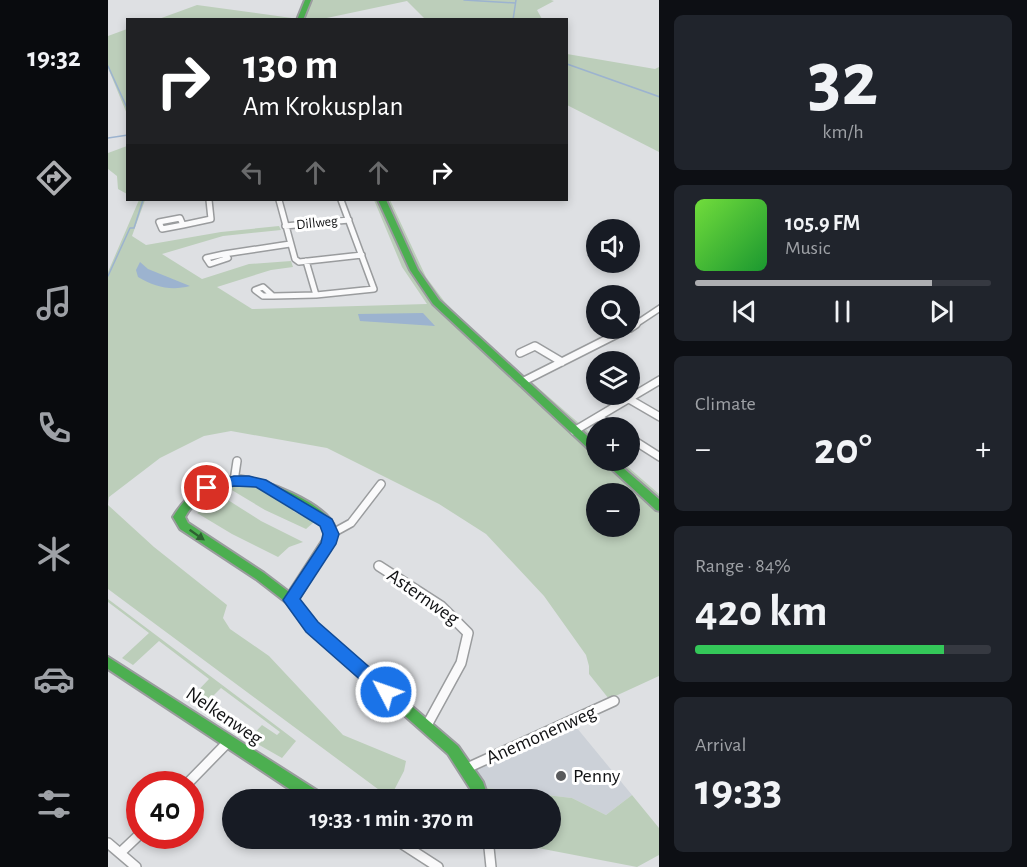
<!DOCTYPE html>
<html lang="en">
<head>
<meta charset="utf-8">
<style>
  body { margin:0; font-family:"Alegreya Sans",sans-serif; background:#20242c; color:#f1f3f6; height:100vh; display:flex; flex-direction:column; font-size:22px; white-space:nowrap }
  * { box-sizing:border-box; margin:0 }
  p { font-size:20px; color:#9ea1a6 }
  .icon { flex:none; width:33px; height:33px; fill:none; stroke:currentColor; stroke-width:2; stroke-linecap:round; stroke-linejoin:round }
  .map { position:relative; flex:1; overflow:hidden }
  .details { display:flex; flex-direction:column; gap:15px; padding:15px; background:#0d0f14; width:368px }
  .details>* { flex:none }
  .hud { position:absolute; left:18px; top:18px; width:442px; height:183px; border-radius:0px; box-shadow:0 3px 9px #0003; background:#202124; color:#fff; overflow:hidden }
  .buttons { position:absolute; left:478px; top:219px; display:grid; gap:12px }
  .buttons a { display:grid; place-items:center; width:54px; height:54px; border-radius:50%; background:#171b24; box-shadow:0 3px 9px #0003; font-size:30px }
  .speed { position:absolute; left:18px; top:771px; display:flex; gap:12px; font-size:30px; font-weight:700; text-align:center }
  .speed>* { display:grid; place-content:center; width:78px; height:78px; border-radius:50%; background:#171b24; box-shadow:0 3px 9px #0003; line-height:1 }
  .speed .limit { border:9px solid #d22; background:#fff; color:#111 }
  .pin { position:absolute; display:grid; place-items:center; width:51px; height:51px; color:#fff; margin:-26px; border:3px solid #fff; border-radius:50%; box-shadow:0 2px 6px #0007 }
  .me { position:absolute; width:66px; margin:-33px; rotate:311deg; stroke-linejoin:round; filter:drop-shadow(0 0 4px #0008) }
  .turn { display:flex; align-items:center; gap:21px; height:126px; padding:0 18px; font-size:27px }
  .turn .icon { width:78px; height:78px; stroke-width:2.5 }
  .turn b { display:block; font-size:42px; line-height:51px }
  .lanes { display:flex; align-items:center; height:57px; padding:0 18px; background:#0003; justify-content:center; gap:30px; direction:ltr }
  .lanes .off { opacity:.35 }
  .big { font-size:45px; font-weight:700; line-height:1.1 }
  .details .tile { flex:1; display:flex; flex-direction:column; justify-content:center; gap:9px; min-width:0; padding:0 21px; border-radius:9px; background:#20242c }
  .details .dial { align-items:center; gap:0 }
  .dial b { font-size:78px; line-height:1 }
  .song { display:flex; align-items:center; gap:18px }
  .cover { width:72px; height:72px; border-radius:9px; background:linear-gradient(135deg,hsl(100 70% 55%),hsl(130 70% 35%)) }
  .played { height:6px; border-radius:3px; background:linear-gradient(90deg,#adaeb1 80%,#363941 80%) }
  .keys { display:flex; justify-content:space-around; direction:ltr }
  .heat { display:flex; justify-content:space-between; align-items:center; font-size:33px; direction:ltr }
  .charge { height:9px; border-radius:4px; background:linear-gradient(90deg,#34c759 84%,#363941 0) }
  .trip { position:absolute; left:114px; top:789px; width:339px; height:60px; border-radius:30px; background:#171b24; box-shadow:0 3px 9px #0003; font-weight:700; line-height:60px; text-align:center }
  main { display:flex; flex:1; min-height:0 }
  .tab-bar { display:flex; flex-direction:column; width:108px; justify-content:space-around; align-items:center; background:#090b0e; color:#9ea1a6 }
  .tab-bar .icon { width:42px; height:42px }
  .tab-bar .on { color:#adaeb1 }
  .tab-bar b { font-size:27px; color:#f1f3f6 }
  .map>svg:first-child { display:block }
  .built { fill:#ccd1d8 }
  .green { fill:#bcceba; fill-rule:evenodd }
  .water { fill:#9cb3cf }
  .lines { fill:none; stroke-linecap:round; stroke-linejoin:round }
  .stream { stroke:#9cb3cf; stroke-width:1.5 }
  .street-far2-casing { stroke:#9a9c9e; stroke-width:8 }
  .street-far1-casing { stroke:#9a9c9e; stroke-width:10 }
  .street-casing { stroke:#9a9c9e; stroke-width:12 }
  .fast-casing { stroke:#9a9c9e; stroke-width:4 }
  .street-far2 { stroke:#fafafb; stroke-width:5 }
  .street-far1 { stroke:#fafafb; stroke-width:7 }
  .street { stroke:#fafafb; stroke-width:9 }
  .fast { fill:#4caf50; fill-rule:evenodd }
  .oneway { fill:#2e6032 }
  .route { fill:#1a73e8; stroke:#114b97; stroke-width:1.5 }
  .poi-dot { fill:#595a5c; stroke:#fff; stroke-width:2 }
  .labels { text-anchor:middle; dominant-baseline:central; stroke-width:6; stroke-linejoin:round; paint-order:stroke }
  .far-street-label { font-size:14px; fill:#111214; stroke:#fff }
  .near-street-label { font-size:20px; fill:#111214; stroke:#fff }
  .near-poi-label { font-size:20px; fill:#111214; stroke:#fff; text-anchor:start }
</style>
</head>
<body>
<main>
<nav class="tab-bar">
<b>19:32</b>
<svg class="icon on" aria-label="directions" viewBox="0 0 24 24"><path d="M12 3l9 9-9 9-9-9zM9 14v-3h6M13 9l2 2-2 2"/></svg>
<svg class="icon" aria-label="music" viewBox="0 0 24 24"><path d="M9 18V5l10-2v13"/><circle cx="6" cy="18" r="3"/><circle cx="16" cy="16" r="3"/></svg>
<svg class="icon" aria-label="phone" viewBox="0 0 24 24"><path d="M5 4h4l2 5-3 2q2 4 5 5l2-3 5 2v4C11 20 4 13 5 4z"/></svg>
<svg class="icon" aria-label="climate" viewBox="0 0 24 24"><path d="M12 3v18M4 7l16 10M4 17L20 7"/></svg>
<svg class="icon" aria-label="car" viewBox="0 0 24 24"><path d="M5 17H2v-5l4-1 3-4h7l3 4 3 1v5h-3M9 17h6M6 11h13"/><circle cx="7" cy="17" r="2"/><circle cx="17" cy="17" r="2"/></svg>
<svg class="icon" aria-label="filters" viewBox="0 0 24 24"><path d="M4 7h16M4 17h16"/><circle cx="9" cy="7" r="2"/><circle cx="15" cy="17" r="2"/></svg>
</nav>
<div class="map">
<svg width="552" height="867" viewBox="0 0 552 867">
  <rect width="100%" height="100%" fill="#dee0e3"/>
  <path class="built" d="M464,722l60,73 -26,20 -34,-17 -94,-11 -11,-19z"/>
  <path class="green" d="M202,0h241l3,1 -17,9 5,9h-117l-18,-18 -85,18 -19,1 3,-14z
    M89,5l102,14 -143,1z
    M19,29h1l-1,85 -19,-46v-32z
    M459,54l88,15 4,-2v85l-92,-47z
    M19,146v48l-9,-5 -1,-13 -9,-7v-16z
    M31,200h6l-13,36 14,9 75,-13 58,-6 2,4 -58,6 -61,18 40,25 47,-15 42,-3 2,6 -22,3 -54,17 35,22 175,-5 -25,-37 -28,-67h16l36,77 18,24 29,30 124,108v21l24,1 38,33v182l-50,23 -20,-25v-8l-3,-11 -42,-59 -58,-62 -47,-30 -112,-56 -96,-17 -27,5 -44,22 -51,39 -1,8 46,42 73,58 -4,13 7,11 39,27 74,79 63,26 -2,10 -14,27 -282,-209v-317zM489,494h33v32h-33z
    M138,485l25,8 25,14 -3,4 21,11 -8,7 -41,-19 -40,-24z
    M112,495l41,26 42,21 -14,5 -11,10 -46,-23 -35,-21z
    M0,599l183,138 5,4 -14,17 -33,-19 13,-14 15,10 3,-3 -59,-44 -20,20 -12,-8 20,-21 -50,-38 -26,24 -11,-7 27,-25 -41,-31z
    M370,787l94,11 34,17 26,-20 27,33v27l-22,12 -146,-28 59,-1v-38l-68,-1z"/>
  <path class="water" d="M32,262l8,7 42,17c-19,5 -35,1 -52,-9l-2,-7z
    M315,313l12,13 -75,-5 -2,-7z"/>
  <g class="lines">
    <path class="stream" d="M356,0l51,3
      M405,20l3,-20
      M459,64l93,33
      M0,66l20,44
      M0,138l20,-3
      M0,276l22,-48h4l9,-28"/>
    <defs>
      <path id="street-far2" d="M171,200l16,59 4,3 63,-7
        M72,218l3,7 -21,4 -3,-7z
        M75,225l28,-6 -2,-19
        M177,226l64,-6
        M116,254l4,4 -18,6 -4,-6z
        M116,254l66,-10
        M198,261l10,34
        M155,287l10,9h-10l-8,-6z
        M165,296l43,-1 58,-6 -33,-89
        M525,326l27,-18"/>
      <path id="street-far1" d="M522,328l6,-4
        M412,353l15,-7 27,16
        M414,382l107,-54
        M521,399l31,18
        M490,417l16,11
        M466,431l86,-51
        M522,438l30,19
        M126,481l3,-20
        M223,534l20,-11 30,-39"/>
      <path id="street" d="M271,566l62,40 27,27 -7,30 -35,64
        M359,768l147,-67
        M79,784l41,-42
        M285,838l45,29
        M380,838l3,29
        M0,843l28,24
        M12,853l20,-19"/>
      <path id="fast" d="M197,0h6l-8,20h-6z
        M270,200h8l32,70 21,30 158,145v10l-4,-2 -160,-149 -23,-34z
        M494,460h12l46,40v11l-4,-1z
        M129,476c24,1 91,28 98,52 1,3 1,7 1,10l-38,62 18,24 142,122 25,36 6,18h-14l-4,-10 -23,-36 -140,-124 -21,-27 -31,-24 -76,-50 -7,-12c15,-25 35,-37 64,-41zM129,483c30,1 67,22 87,44v11l-35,54 -25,-19 -76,-50 -3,-6c11,-20 30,-31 52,-34z
        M0,657l216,138 2,5h-20l-198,-131z"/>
    </defs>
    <use href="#street-far2" class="street-far2-casing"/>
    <use href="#street-far1" class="street-far1-casing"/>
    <use href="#street" class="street-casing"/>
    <use href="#fast" class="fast-casing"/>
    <use href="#street-far2" class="street-far2"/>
    <use href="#street-far1" class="street-far1"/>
    <use href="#street" class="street"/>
    <use href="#fast" class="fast"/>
  </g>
  <defs><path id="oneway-solid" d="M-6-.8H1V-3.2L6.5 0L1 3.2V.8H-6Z" transform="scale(1.5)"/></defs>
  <use class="oneway" href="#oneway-solid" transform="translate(89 535) rotate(35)"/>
  <path class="route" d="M126,476h15l17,4 66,39 7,15 -3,10 -36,55 18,23 74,65 3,5 -3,5 -6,2 -6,-2 -74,-65 -23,-32 38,-57 2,-9 -3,-8 -64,-39 -22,-1 -27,7 -7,-5 2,-3z"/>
  <circle class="poi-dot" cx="453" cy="776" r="6"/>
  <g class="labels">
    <g class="far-street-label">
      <text transform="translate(209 223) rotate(-6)">Dillweg</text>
    </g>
    <g class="near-street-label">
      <text transform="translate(315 597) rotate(35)">Asternweg</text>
      <text transform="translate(116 716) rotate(34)">Nelkenweg</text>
      <text transform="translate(433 735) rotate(-24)">Anemonenweg</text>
    </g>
    <g class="near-poi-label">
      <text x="465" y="776">Penny</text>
    </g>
  </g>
</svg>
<div class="buttons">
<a><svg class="icon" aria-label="sound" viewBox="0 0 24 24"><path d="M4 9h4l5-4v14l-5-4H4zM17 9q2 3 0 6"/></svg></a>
<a><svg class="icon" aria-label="search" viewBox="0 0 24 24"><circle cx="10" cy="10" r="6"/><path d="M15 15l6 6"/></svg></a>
<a><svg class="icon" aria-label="layers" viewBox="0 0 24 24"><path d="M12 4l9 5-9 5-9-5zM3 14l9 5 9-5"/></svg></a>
<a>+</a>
<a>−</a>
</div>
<div class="speed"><div class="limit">40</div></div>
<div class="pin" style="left:99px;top:488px;background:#d93025"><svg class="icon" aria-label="arrive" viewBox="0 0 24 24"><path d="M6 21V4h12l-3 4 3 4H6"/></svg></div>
<svg class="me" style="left:278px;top:692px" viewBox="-20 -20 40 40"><circle r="17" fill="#1a73e8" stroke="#fff" stroke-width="3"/><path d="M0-11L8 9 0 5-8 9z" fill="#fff"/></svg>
<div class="trip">19:33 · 1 min · 370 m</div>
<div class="hud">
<div class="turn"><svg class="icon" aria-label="right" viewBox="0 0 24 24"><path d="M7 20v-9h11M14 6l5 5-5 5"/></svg><div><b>130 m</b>Am Krokusplan</div></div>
<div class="lanes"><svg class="icon off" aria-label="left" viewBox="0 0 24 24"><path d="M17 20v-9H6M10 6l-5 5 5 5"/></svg><svg class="icon off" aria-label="ahead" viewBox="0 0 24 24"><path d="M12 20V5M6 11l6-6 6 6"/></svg><svg class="icon off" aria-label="ahead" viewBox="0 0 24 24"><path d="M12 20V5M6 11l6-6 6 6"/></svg><svg class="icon" aria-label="right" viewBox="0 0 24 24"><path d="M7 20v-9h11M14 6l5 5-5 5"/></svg></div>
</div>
</div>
<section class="details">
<div class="tile dial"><b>32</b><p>km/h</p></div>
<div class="tile">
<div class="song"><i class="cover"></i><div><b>105.9 FM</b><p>Music</p></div></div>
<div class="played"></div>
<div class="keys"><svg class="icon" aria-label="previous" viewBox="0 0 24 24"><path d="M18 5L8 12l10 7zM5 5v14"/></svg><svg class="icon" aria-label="pause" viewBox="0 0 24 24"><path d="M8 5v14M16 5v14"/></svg><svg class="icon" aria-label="next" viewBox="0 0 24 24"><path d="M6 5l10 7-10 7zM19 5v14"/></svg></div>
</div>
<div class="tile"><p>Climate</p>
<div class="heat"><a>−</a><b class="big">20°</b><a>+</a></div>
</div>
<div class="tile"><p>Range · 84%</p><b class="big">420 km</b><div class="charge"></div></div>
<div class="tile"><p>Arrival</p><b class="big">19:33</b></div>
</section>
</main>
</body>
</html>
